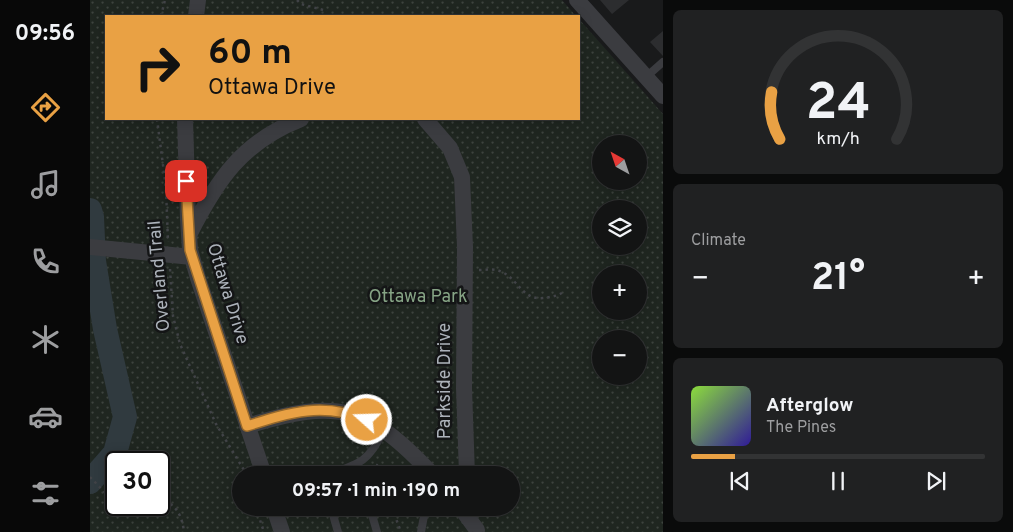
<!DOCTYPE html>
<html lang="en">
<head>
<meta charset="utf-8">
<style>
  body { margin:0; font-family:Overpass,sans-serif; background:#202122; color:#f1f3f6; height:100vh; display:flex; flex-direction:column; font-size:19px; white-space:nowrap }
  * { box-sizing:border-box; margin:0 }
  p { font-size:16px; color:#9d9ea0 }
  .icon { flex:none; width:28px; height:28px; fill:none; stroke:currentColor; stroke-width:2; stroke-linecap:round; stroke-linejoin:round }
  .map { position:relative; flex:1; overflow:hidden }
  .panel { display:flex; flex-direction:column; gap:10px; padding:10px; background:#0a0b0b; width:350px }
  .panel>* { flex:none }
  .top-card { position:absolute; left:15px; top:15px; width:475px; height:105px; border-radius:0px; box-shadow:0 2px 12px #0003,0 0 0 1px #323334; background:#e9a144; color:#111; overflow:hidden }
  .needle { width:32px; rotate:320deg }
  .fabs { position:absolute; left:502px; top:135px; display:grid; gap:10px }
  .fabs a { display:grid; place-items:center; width:55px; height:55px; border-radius:50%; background:#131414; box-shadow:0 2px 12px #0003,0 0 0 1px #323334; font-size:25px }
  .speed { position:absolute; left:15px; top:451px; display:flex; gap:10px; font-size:25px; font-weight:700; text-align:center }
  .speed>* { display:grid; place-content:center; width:65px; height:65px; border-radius:50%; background:#131414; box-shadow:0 2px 12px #0003,0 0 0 1px #323334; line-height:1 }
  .speed .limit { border:2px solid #111; border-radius:8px; background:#fff; color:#111 }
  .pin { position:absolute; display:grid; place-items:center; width:42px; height:42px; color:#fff; margin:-21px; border-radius:10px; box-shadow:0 2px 8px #0006 }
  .me { position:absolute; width:55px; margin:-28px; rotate:290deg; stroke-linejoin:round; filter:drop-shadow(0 0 4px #0008) }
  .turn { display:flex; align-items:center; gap:18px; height:105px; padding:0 20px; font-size:22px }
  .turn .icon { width:65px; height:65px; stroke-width:2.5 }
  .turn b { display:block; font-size:35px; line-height:42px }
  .big { font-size:38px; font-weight:700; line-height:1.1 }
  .panel .card { flex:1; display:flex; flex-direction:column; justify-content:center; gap:8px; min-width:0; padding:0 18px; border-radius:8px; background:#202122 }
  .panel .dial { align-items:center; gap:0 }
  .dial svg { height:130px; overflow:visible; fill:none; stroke:#323334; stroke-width:7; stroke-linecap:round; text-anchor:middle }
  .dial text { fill:#f1f3f6; stroke:none }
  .song { display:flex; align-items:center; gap:15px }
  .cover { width:60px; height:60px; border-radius:8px; background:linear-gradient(135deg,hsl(90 70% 55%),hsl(250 70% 35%)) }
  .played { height:5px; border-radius:2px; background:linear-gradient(90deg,#e9a144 15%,#323334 15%) }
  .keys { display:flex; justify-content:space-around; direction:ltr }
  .heat { display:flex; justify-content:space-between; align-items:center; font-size:28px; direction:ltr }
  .trip { position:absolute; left:142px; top:466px; width:288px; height:50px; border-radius:25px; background:#131414; box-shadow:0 2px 12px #0003,0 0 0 1px #323334; font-weight:700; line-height:50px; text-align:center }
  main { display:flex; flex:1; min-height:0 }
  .tabs { display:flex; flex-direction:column; width:90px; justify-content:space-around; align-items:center; background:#080808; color:#9d9ea0 }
  .tabs .icon { width:35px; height:35px }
  .tabs .active { color:#e9a144 }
  .tabs b { font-size:22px; color:#f1f3f6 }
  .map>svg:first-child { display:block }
  .park { fill:url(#park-dots); fill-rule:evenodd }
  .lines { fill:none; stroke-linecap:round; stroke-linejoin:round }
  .river { stroke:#303a3f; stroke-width:24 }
  .building { fill:#2c2d2f }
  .path { stroke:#414347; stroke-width:2.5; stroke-dasharray:2.5 4; stroke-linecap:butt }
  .service { stroke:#3b3c40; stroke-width:8 }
  .minor { stroke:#3b3c40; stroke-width:16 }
  .route-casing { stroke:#97692c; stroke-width:12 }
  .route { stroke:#e9a144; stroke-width:9 }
  .labels { text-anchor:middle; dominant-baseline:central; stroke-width:5; stroke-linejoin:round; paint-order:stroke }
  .street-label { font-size:18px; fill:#acb2ba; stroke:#141516 }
  .park-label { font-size:18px; fill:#86a485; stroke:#141516 }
</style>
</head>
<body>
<main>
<nav class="tabs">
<b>09:56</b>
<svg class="icon active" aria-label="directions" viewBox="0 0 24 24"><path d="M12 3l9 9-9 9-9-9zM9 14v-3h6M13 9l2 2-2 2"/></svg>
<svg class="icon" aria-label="music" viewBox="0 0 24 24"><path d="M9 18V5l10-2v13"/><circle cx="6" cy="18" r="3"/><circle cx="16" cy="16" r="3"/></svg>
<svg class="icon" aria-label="phone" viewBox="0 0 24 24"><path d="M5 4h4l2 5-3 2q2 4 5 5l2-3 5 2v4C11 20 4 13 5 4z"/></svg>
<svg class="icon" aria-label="climate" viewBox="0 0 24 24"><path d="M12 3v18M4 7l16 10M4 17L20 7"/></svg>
<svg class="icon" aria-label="car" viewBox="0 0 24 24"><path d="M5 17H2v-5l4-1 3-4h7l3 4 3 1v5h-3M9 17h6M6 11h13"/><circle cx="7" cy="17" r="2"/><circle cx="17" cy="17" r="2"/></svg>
<svg class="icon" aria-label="filters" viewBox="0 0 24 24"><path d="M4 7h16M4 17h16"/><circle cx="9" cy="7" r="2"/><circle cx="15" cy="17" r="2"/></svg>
</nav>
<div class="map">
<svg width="573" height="532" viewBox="0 0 573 532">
  <defs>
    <pattern id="park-dots" width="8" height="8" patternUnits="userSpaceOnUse" patternTransform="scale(1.25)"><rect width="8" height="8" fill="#1f2620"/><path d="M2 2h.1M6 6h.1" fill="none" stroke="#3d433e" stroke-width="1.8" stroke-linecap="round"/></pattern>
  </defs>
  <rect width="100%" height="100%" fill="#191a1b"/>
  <path class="park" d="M0,0h472l14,16h-470v103h473v-100l84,95v418h-573zM511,144h38v37h-38zM511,209h38v37h-38zM511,274h38v37h-38zM511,339h38v37h-38zM26,462h43v43h-43zM151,475h270v33h-270z"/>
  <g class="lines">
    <path class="river" d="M0,210l2,7 2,44 11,68 20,88 -10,36 -25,29"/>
  </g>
  <path class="building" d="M510,0h29l-17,14z
    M573,31v25l-13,-14z"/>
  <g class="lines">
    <path class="path" d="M207,0l4,4 26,7
      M71,16l4,-16
      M67,119l9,69 2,54
      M80,269l3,47 7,28 36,80 31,51
      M389,270c8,0 16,-2 23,2 17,8 20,28 41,26 9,-1 15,-2 22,-7
      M280,467l7,-2 4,10
      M0,477l22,23 4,1
      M69,498c17,6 23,17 25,34
      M166,508l8,24
      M302,508l9,24"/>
    <path class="service" d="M556,77l17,-15
      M268,464l3,11
      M236,475c33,-11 42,-12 58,-45
      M241,508l7,24
      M280,508l7,24
      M331,532l3,-16 6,-8"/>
    <path class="minor" d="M487,0l86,96
      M106,16l2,-16
      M95,119l3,100 2,31 8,28 66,197
      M335,119l25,29 12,29 3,70 -1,141 3,87
      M99,235c28,-55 53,-93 112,-116
      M0,247l102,10
      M157,426c91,-28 120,-21 186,49
      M184,508l8,24
      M371,508l16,22"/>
  </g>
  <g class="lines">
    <defs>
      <path id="route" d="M96,181l4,69 57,176c44,-14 76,-24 120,-6"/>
    </defs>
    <use href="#route" class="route-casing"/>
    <use href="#route" class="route"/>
  </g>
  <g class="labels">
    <g class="street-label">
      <text transform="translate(70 276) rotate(-95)">Overland Trail</text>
      <text transform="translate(137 294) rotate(73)">Ottawa Drive</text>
      <text transform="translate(355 381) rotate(-90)">Parkside Drive</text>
    </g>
    <g class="park-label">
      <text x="328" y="297">Ottawa Park</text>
    </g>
  </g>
</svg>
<div class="fabs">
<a><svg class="needle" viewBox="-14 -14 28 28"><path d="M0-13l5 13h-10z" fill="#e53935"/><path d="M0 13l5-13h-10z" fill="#9d9ea0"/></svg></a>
<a><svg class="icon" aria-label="layers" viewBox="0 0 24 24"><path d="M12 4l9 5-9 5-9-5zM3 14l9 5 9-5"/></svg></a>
<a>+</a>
<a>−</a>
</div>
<div class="speed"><div class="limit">30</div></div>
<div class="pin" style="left:96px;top:181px;background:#d93025"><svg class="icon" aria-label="arrive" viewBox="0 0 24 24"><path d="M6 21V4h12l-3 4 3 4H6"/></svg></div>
<svg class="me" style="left:277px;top:420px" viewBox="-20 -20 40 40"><circle r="17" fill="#e9a144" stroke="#fff" stroke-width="3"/><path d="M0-11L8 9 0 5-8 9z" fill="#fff"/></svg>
<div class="trip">09:57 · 1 min · 190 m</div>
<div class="top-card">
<div class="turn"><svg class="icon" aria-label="right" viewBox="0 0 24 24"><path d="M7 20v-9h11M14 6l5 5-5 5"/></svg><div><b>60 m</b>Ottawa Drive</div></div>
</div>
</div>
<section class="panel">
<div class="card dial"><svg viewBox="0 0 100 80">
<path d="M14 69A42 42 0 1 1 86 69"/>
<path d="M14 69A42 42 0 0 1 9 40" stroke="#e9a144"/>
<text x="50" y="56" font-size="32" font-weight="700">24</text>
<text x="50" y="72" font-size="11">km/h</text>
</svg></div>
<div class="card"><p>Climate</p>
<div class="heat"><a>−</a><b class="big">21°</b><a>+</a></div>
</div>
<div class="card">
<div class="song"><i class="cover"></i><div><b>Afterglow</b><p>The Pines</p></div></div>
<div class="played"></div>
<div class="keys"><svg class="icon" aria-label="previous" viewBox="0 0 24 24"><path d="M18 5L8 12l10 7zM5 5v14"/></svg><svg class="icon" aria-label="pause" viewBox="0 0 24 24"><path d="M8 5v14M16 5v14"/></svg><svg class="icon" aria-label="next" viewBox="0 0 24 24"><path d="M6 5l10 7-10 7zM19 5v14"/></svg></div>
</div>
</section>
</main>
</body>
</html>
